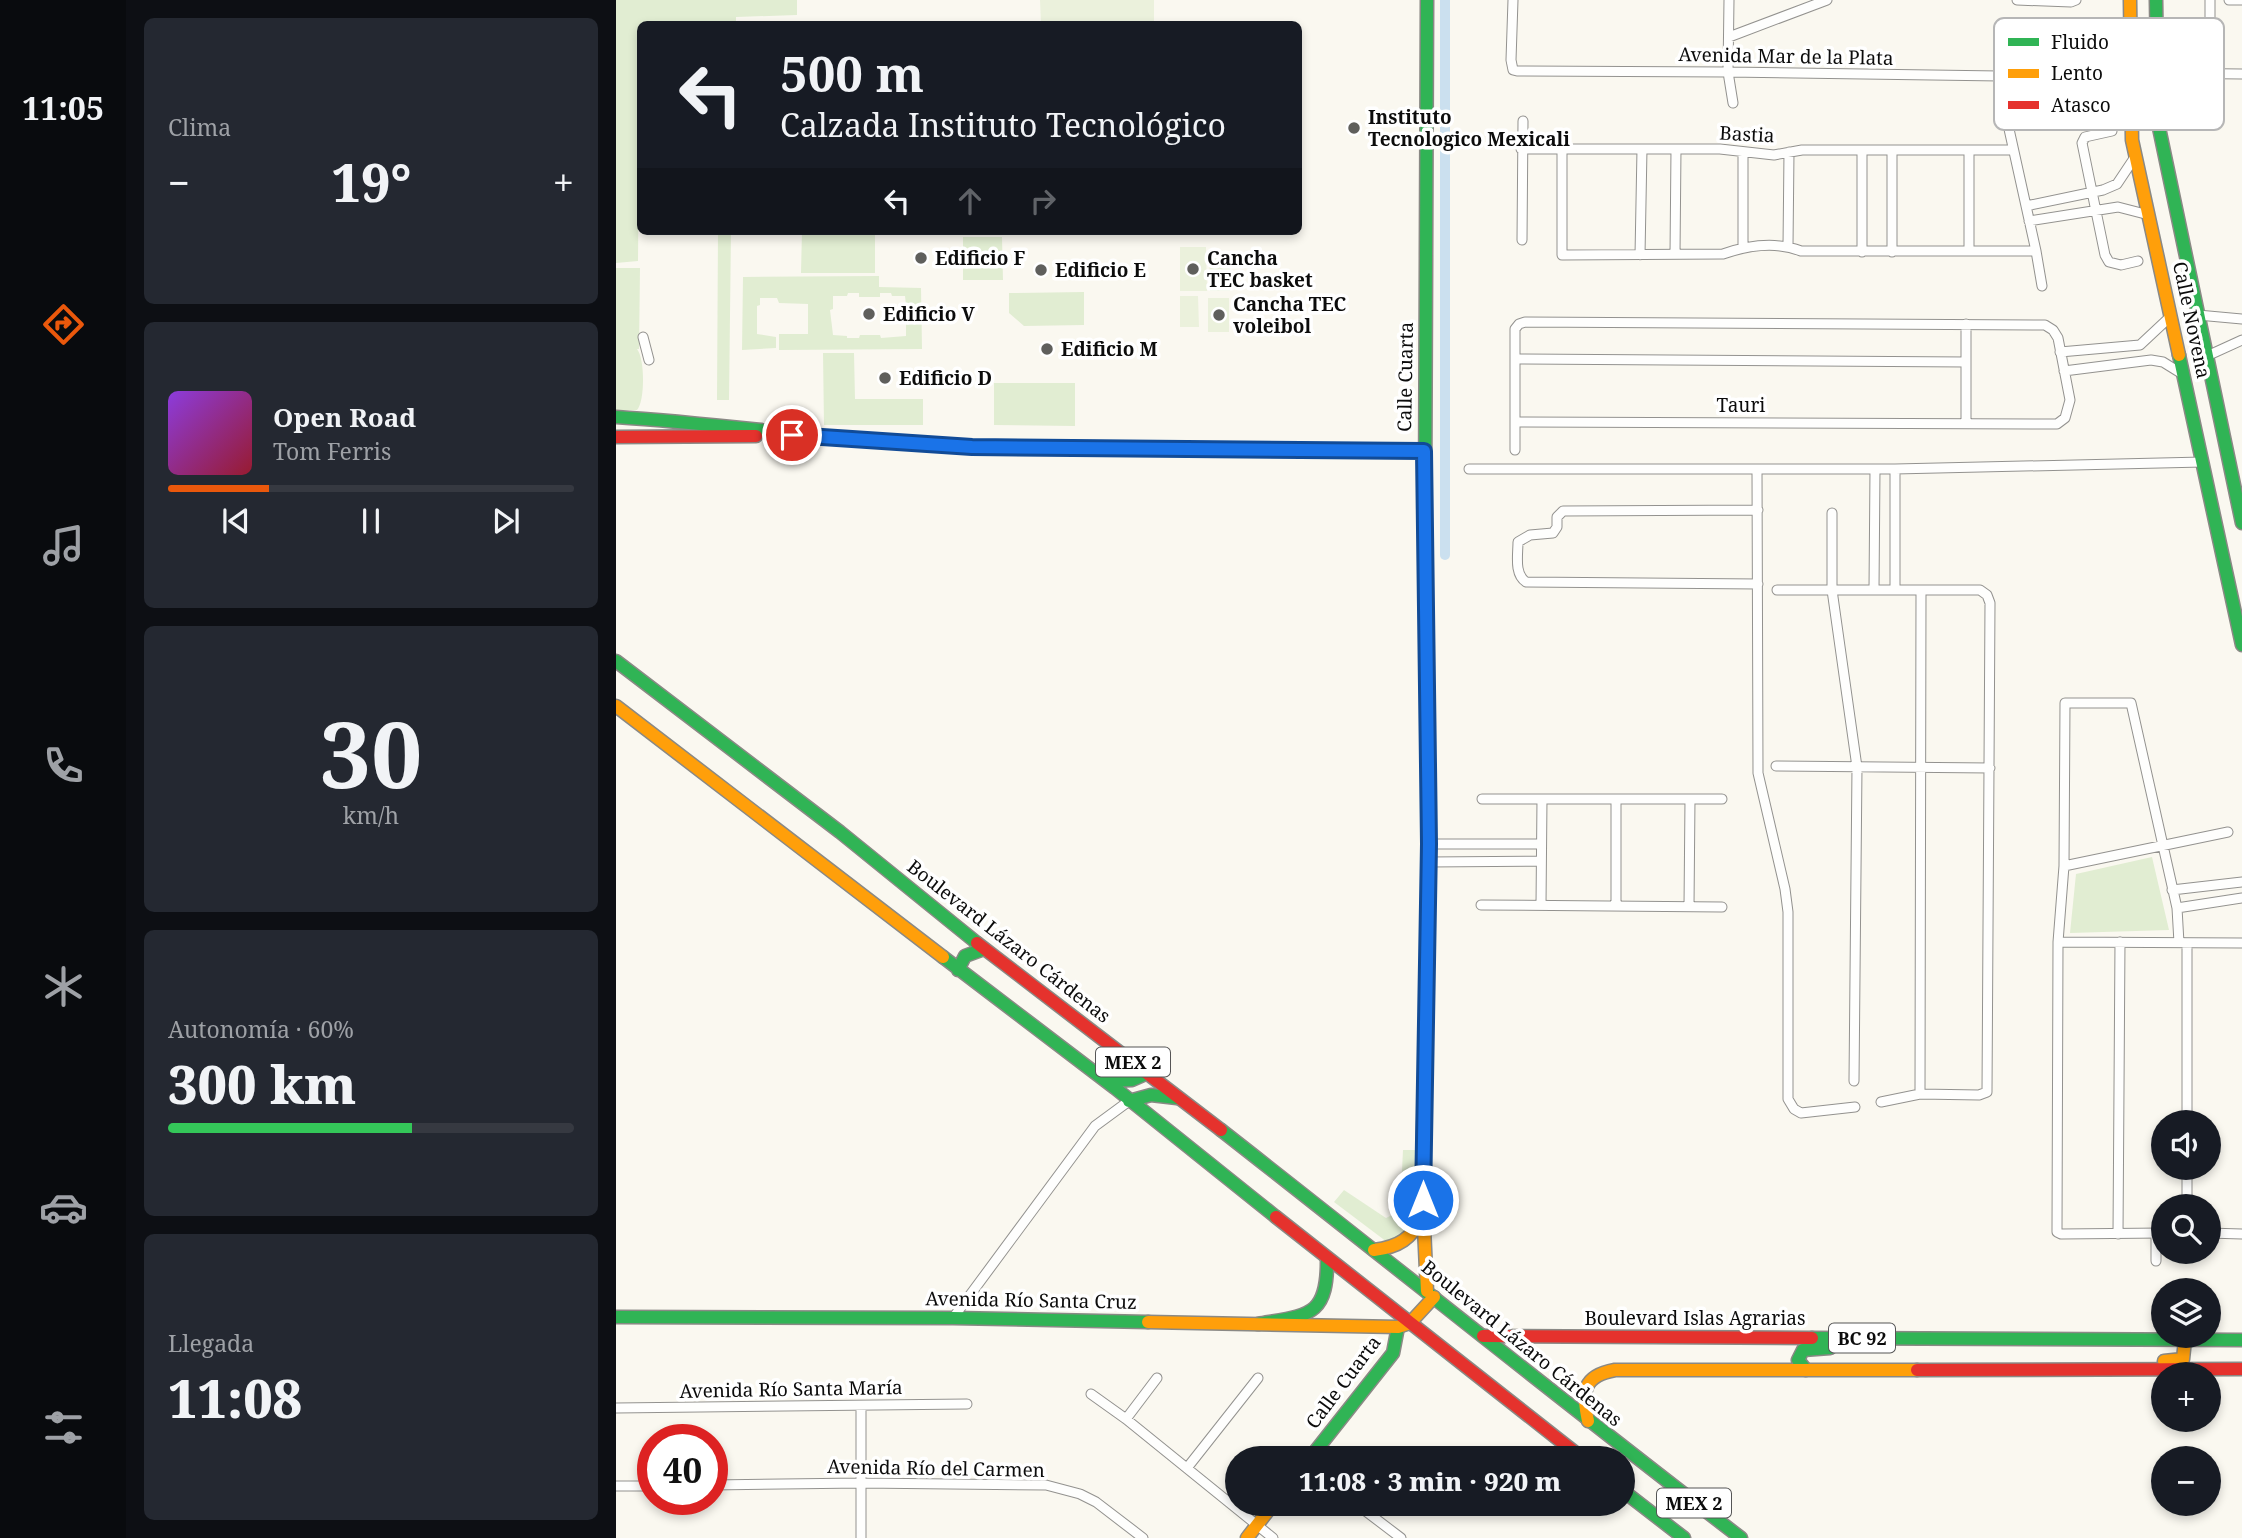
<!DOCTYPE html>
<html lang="es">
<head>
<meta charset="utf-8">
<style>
  body { margin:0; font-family:"Noto Serif",serif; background:#242831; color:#f1f3f6; height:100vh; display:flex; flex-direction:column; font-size:26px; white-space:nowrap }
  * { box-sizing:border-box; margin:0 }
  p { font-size:23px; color:#9ea1a6 }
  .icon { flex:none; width:38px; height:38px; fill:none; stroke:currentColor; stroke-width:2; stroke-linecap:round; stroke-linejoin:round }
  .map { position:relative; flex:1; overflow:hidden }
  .sheet { display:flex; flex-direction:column; gap:18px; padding:18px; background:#0d0f14; width:490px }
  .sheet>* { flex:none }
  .hud { position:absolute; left:21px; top:21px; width:665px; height:214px; border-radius:10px; box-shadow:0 4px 10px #0003; background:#171b24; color:#f1f3f6; overflow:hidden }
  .buttons { position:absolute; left:1535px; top:1110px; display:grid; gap:14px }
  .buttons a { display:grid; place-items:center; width:70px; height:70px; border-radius:50%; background:#171b24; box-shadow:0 4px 10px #0003; font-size:35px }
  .speed { position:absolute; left:21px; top:1424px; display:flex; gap:14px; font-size:35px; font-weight:700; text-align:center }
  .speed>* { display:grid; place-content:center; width:91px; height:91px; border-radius:50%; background:#171b24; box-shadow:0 4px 10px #0003; line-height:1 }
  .speed .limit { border:10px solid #d22; background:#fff; color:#111 }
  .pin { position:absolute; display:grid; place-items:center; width:60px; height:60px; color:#fff; margin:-30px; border:4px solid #fff; border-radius:50%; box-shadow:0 2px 7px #0007 }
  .me { position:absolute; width:77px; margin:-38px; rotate:0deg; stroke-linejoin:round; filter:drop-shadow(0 0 5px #0008) }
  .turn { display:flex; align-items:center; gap:24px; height:147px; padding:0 28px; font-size:32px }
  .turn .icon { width:91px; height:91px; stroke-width:2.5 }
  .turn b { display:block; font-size:49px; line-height:60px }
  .lanes { display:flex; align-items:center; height:66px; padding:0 28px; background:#0003; justify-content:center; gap:35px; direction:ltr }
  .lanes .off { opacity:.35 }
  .big { font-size:52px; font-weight:800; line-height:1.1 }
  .sheet .tile { flex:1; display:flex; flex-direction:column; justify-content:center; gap:10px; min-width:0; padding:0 24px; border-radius:10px; background:#242831 }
  .sheet .dial { align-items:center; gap:0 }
  .dial b { font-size:91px; line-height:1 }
  .song { display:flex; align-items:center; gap:21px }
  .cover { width:84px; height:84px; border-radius:10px; background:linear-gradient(135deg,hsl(270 70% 55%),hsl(350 70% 35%)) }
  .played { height:7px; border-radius:4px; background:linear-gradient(90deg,#ea580c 25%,#363941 25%) }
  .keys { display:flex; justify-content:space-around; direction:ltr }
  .heat { display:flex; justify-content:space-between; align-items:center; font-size:38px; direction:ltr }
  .charge { height:10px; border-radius:5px; background:linear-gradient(90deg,#34c759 60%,#363941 0) }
  .trip { position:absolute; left:609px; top:1446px; width:410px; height:70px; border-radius:35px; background:#171b24; box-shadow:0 4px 10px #0003; font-weight:800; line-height:70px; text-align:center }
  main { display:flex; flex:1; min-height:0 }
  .menu { display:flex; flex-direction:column; width:126px; justify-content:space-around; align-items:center; background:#090b0e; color:#9ea1a6 }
  .menu .icon { width:49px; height:49px }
  .menu .selected { color:#ea580c }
  .menu b { font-size:32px; color:#f1f3f6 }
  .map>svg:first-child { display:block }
  .green { fill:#e1edd2; fill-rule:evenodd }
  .pitch { fill:#ebf1dc }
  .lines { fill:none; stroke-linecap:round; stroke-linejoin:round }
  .canal { stroke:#cbe0ef; stroke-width:10 }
  .street-casing { stroke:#93928f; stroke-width:11 }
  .fast-casing { stroke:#8a8985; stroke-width:15 }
  .slow-casing { stroke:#8a8985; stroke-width:15 }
  .jam-casing { stroke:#8a8985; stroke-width:15 }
  .street { stroke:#fefefd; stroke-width:9 }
  .fast { stroke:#30b455; stroke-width:12 }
  .slow { stroke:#ff9f0a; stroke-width:12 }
  .jam { stroke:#e5322d; stroke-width:12 }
  .route-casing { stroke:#114b97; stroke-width:18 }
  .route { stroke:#1a73e8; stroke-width:12 }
  .poi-dot { fill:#5f5f5c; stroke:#fff; stroke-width:2.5 }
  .labels { text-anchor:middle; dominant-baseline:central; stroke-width:7; stroke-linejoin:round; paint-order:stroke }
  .shield { fill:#fff; stroke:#555; stroke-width:2 }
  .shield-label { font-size:18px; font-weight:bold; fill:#0c0c0c }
  .street-label { font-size:19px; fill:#0c0c0c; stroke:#fff }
  .poi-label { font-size:19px; font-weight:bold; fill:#0c0c0c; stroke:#fff; text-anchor:start }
  .key { fill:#fff; stroke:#b6b6b6; stroke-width:2 }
  .key-label { font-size:19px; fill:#0c0c0c }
</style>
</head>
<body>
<main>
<nav class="menu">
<b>11:05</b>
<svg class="icon selected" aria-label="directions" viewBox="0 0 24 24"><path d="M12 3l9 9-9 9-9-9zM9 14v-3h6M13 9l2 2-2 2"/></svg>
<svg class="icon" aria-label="music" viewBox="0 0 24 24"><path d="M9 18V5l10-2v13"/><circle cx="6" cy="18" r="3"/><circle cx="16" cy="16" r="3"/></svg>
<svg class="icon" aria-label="phone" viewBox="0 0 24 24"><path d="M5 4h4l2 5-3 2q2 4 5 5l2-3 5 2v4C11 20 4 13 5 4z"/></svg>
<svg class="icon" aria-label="climate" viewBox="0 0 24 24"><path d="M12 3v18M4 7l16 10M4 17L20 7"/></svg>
<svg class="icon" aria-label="car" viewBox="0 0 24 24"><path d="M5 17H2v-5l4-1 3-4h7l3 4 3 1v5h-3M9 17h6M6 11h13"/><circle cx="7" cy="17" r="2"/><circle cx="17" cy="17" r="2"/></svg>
<svg class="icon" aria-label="filters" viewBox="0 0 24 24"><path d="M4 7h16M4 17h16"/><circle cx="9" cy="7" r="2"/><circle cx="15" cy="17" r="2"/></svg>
</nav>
<section class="sheet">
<div class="tile"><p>Clima</p>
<div class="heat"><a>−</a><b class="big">19°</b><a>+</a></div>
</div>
<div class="tile">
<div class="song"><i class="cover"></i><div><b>Open Road</b><p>Tom Ferris</p></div></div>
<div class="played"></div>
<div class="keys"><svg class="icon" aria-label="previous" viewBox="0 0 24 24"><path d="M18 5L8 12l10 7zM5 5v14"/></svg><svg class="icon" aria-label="pause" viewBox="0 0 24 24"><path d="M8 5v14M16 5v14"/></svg><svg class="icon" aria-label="next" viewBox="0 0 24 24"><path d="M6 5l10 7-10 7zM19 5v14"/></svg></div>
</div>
<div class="tile dial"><b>30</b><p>km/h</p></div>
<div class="tile"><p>Autonomía · 60%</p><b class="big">300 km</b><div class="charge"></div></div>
<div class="tile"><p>Llegada</p><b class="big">11:08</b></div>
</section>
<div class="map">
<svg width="1626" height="1538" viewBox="0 0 1626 1538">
  <rect width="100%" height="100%" fill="#faf8f0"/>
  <path class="green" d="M0,0h181v15l-61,2v7h-96l-2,237 -22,2z
    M102,231h13l-2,169h-12z
    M186,231h73v42h-74z
    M347,237h39l1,43h-40z
    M0,268h24l-1,81h-2c8,10 8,52 0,61h-21z
    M263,276v11l42,1 1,61 -143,1v-16h29v-30l-29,-1 -2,-5h-17v7l-3,1v28l19,3v11l-34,2 1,-73zM232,293h11v4h21v-4h11l1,3h13l3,26 -2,1v13l-25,2 -1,-3h-20l-1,3h-12v-2l-14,-1 -3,-25 3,-1v-13h14z
    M468,292v33l-60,1 -15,-13v-20z
    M207,353h31l1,46h68v26h-99z
    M378,383h81v43l-81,-1z
    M1536,857l17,73 -99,3 6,-59z
    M787,1150h12v70l-13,19 -15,3 -53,-40 10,-12 42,28 14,-7z"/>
  <path class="pitch" d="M424,0h114v24h-113z
    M564,247h26l1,44h-27z
    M593,251h21v40h-20z
    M564,296h18l1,31h-19z
    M592,298h21v34h-21z"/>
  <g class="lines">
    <path class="canal" d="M829,555v-555"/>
    <defs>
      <path id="street" d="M897,0l-2,60 2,10 4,1 211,1 402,6
        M1113,0l-1,72 5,31
        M1401,0l54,2 5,-2
        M1613,0h13
        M1113,37l98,-37
        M1540,73l86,1
        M1594,74v-74
        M1496,131l-27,6 -3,6 23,112 4,7 12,3 17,-4
        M905,149h199l54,6 28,-5h211
        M946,149v106l161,-1c26,-9 52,-13 78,-3h235l-29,-131
        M1246,150v102
        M1353,150v101
        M1276,151v101
        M1127,152v95
        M1410,206l77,-16 14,-6 18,-27
        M1413,221l89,-14 31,8
        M906,240l1,-119
        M1172,246l1,-94
        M1420,251l6,35
        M1059,254l1,-105
        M1024,255l2,-106
        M1582,315l44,4
        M27,337l6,23
        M1444,352l80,-7 31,-29
        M1591,356l35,-16
        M899,359l451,3v60
        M1350,362v-38
        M1448,371l87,-11 12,2 21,13
        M899,450v-121l4,-5 6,-2 520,3 8,5 5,8 12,62 -5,18 -8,6 -542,-2
        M853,469h426l308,-7
        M1279,469v121
        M1141,470l1,303 27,116 3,23v187l6,10 7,4 54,-6
        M1142,510l-195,1 -6,6v10l-4,6 -23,2 -12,7c0,13 -4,32 8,40l232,2
        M1216,513v77l25,177 -3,314
        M1161,590h203l7,5 3,8 -3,489 -8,3 -59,-1 -39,8
        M1258,590l1,-121
        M1160,766l214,2
        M866,799h240
        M813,844h112
        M813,862l112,-1
        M1448,866l164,-34
        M1556,890l70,-8
        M865,905l241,2
        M925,905l1,-106
        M1000,905v-106
        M1073,906l1,-107
        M1561,908l65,-10
        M1442,942l184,1
        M1304,1094l1,-504
        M1571,1122v-178
        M1571,1206v-39
        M1547,1233l-102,1 -4,-2 1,-290 6,-76 1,-163h66l46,205 2,35
        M1592,1233l34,1
        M1502,1234l2,-292
        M1540,1261v-28
        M337,1318l142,-192 34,-25
        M475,1394l35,25 147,119
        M0,1408l351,-4
        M510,1419l31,-41
        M571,1468l71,-90
        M96,1485l149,-2 185,2 34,9 16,8 47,36
        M0,1486h37
        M739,1503l46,35
        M245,1538v-132"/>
      <path id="fast" d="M1540,0l2,123 84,400
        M1563,355l63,290
        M0,417c113,7 226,25 339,29 121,4 242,3 363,4
        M809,517l2,-517
        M0,661l224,171 137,111
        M327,957l172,131 161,129
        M342,970l7,-14 19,-7
        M490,1081l26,-1 16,-7
        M513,1101l22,-6 26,3
        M605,1130c174,136 345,274 520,408
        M0,1317l337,1 195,4
        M642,1324c51,-9 70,-7 69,-66
        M1196,1338l430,2
        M1190,1370l-8,-10 5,-10 27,-2
        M694,1458l83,-105 5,-26
        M1006,1490l62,48"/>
      <path id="slow" d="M1514,0l2,140 47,215
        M702,450l106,1
        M0,706l327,251
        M810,1005l-4,180 5,106
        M758,1250c25,-3 37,-11 49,-34
        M532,1322l250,5 12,-4 24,-26
        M1548,1361l19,-2 2,-19
        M972,1421c-6,-29 -6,-45 27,-51h302
        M631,1538l27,-35"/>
      <path id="jam" d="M0,437l140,-1
        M809,517l4,327 -3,161
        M361,943l244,187
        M660,1217l306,241
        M867,1336l329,2
        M1301,1370l325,-1"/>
    </defs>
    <use href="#street" class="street-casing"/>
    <use href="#fast" class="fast-casing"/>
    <use href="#slow" class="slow-casing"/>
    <use href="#jam" class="jam-casing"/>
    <use href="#street" class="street"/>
    <use href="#fast" class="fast"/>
    <use href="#slow" class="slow"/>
    <use href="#jam" class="jam"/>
  </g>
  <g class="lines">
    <defs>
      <path id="route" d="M176,435l180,12 452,4 5,393 -6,356"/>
    </defs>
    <use href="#route" class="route-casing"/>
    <use href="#route" class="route"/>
  </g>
  <g class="poi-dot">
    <circle cx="738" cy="128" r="7"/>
    <circle cx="305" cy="258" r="7"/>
    <circle cx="577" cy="269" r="7"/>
    <circle cx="425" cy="270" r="7"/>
    <circle cx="253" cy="314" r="7"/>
    <circle cx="603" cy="315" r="7"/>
    <circle cx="431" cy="349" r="7"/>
    <circle cx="269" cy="378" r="7"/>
  </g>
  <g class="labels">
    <g class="shield">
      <rect x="480" y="1047.5" width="74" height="29" rx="5"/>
      <rect x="1213" y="1323.5" width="66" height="29" rx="5"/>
      <rect x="1041" y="1488.5" width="74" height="29" rx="5"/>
    </g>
    <g class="shield-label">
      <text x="517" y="1062">MEX 2</text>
      <text x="1246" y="1338">BC 92</text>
      <text x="1078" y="1503">MEX 2</text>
    </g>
    <g class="street-label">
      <text transform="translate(1170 56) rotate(1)">Avenida Mar de la Plata</text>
      <text transform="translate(1131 134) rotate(3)">Bastia</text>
      <text transform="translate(1576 320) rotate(78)">Calle Novena</text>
      <text transform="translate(789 377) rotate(-89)">Calle Cuarta</text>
      <text x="1125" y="405">Tauri</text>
      <text transform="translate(393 941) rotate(38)">Boulevard Lázaro Cárdenas</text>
      <text transform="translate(415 1300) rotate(1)">Avenida Río Santa Cruz</text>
      <text x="1079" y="1318">Boulevard Islas Agrarias</text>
      <text transform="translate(906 1343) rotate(39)">Boulevard Lázaro Cárdenas</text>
      <text transform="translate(727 1382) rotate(-53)">Calle Cuarta</text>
      <text transform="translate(175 1389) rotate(-1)">Avenida Río Santa María</text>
      <text transform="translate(320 1468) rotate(1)">Avenida Río del Carmen</text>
    </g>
    <g class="poi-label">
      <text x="752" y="117">Instituto<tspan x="752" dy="22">Tecnologico Mexicali</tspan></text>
      <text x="319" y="258">Edificio F</text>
      <text x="591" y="258">Cancha<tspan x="591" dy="22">TEC basket</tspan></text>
      <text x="439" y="270">Edificio E</text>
      <text x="617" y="304">Cancha TEC<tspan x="617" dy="22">voleibol</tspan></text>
      <text x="267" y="314">Edificio V</text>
      <text x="445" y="349">Edificio M</text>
      <text x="283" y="378">Edificio D</text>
    </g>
  </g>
  <rect x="1378" y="18" width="230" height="112" rx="10" class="key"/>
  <rect x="1392" y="38" width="31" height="8" fill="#30b455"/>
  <rect x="1392" y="69" width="31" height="9" fill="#ff9f0a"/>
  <rect x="1392" y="101" width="31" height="8" fill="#e5322d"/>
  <g class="key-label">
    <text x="1435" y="49">Fluido</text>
    <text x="1435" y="80">Lento</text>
    <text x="1435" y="112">Atasco</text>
  </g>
</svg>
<div class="buttons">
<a><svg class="icon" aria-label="sound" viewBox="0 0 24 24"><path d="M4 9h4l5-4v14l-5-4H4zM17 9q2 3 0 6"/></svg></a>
<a><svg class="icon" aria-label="search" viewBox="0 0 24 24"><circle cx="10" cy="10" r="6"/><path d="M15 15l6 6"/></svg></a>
<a><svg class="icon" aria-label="layers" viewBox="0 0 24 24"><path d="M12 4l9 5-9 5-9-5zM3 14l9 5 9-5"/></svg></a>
<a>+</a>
<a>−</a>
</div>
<div class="speed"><div class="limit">40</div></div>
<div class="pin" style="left:176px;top:435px;background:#d93025"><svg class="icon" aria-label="arrive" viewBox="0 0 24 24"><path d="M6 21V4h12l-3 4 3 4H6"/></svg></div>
<svg class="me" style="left:807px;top:1200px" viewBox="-20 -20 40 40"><circle r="17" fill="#1a73e8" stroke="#fff" stroke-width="3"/><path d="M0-11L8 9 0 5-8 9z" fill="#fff"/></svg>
<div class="trip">11:08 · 3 min · 920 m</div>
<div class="hud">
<div class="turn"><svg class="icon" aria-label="left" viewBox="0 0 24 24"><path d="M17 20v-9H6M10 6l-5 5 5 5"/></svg><div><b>500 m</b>Calzada Instituto Tecnológico</div></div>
<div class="lanes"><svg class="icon" aria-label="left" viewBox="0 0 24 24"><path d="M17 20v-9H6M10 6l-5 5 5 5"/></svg><svg class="icon off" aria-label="ahead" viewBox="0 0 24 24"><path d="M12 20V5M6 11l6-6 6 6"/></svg><svg class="icon off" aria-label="right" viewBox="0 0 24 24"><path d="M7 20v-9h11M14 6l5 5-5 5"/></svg></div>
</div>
</div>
</main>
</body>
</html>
